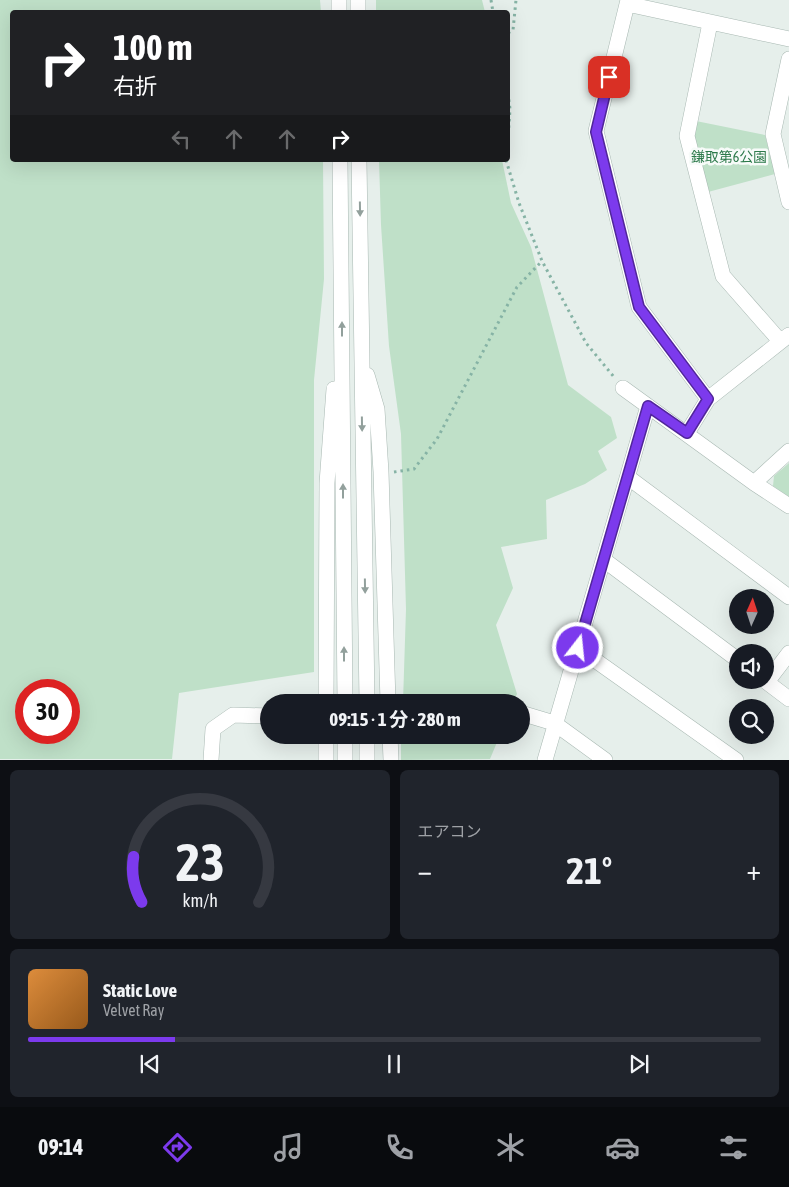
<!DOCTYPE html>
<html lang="ja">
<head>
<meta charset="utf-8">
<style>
  body { margin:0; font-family:"Asap Condensed","Noto Sans JP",sans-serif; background:#20242c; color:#f1f3f6; height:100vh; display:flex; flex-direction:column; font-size:19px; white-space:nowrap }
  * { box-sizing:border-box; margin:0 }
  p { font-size:16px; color:#9ea1a6 }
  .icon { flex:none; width:28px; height:28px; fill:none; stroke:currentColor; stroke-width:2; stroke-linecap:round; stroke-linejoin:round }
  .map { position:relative; height:760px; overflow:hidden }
  .sheet { display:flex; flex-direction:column; gap:10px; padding:10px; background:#0d0f14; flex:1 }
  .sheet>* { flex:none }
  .hud { position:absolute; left:10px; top:10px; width:500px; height:152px; border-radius:5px; box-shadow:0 5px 20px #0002; background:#202124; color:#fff; overflow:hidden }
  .needle { width:32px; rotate:3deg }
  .controls { position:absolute; left:729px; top:589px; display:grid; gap:10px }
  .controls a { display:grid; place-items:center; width:45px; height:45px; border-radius:50%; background:#171b24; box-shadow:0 5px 20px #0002; font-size:25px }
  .speed { position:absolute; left:15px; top:679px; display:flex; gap:10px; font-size:25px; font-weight:700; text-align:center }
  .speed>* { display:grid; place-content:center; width:65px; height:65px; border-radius:50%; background:#171b24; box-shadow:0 5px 20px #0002; line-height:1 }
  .speed .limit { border:8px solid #d22; background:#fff; color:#111 }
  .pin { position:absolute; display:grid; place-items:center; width:42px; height:42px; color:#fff; margin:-21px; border-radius:10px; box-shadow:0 2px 8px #0006 }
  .me { position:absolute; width:55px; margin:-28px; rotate:16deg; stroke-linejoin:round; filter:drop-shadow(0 0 4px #0008) }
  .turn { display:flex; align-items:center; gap:18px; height:105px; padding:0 20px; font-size:22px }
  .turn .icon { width:65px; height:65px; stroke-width:2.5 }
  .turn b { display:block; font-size:35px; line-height:42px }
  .lanes { display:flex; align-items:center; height:48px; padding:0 20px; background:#0003; justify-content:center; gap:25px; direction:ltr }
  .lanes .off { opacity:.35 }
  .big { font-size:38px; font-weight:700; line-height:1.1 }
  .sheet .tile { flex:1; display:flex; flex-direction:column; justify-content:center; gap:8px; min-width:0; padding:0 18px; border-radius:8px; background:#20242c }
  .sheet .dial { align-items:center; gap:0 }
  .dial svg { height:130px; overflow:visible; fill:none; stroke:#363941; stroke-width:7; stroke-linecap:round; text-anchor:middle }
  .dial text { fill:#f1f3f6; stroke:none }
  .song { display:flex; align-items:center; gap:15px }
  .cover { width:60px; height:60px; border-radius:8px; background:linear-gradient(135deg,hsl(30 70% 55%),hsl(30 70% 35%)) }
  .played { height:5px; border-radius:2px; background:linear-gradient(90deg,#7c3aed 20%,#363941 20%) }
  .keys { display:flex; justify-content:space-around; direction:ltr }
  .heat { display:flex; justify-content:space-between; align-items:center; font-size:28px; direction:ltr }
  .sheet .tiles { flex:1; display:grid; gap:10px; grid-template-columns:1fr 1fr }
  .tile:last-child { grid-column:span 2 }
  .trip { position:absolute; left:260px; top:694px; width:270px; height:50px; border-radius:25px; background:#171b24; box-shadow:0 5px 20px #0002; font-weight:700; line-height:50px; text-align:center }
  .dock { display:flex; height:80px; justify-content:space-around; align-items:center; background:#090b0e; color:#9ea1a6 }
  .dock .icon { width:35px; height:35px }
  .dock .active { color:#7c3aed }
  .dock b { font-size:22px; color:#f1f3f6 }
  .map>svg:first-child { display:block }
  .green { fill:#bfe0c8; fill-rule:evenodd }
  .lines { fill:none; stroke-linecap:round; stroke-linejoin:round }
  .minor-casing { stroke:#a8b8b2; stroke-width:16 }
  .path { stroke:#86b3a5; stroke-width:3; stroke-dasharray:2.5 4; stroke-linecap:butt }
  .minor { stroke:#fff; stroke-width:15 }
  .oneway { fill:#92a09c }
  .route-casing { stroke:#51269a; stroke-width:12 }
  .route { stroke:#7c3aed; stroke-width:9 }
  .labels { text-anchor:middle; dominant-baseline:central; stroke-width:5; stroke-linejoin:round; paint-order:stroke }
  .park-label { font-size:14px; fill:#2d7a4b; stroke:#f7fbf9 }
</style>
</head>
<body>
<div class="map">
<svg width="789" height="760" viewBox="0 0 789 760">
  <rect width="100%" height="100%" fill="#e6efeb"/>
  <path class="green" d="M0,0h320l1,12h-309v148h311l1,119 -10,101v292l-135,21 -7,66h-172zM26,690h43v42h-43z
    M376,0h106l3,12h-109z
    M696,121l69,14 10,39 -67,18 -14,-57z
    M379,160h123l9,43 20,44 37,138 43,32 6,21 -19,13 9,19 -22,14 -39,16 1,39 -46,8 12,41 -17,37 21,69 -4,8h-110l3,-93 -5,-175 -12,-88 -8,-121z
    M789,463v34l-16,-11 1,-10z
    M401,735h99l-10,24 -89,1z"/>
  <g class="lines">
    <defs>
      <path id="minor" d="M339,0v12
        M358,0v12
        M628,0l-32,131 43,176 69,92
        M627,4l162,35
        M710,23l-23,113 36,140 57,65
        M789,59l-16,75 16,68
        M340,160l5,542
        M359,160l8,542
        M367,375l10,34 4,63 7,230
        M623,388l131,95 35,23
        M687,433l21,-34 81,-64
        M629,478l160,119
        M754,483l35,-32
        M604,560l134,100
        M578,648l158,112
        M764,680l25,19
        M767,682l22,-29
        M326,702l1,-219 7,-94
        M524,714l30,9 51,37
        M345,735v25
        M367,735v25
        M390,735l1,25
        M211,760l2,-31 20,-14 36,1
        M326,760v-25
        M545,760l103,-354"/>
    </defs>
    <use href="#minor" class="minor-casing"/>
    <path class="path" d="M491,0l2,12
      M508,33l5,-3 3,-30
      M508,93l2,16 -2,30
      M506,160l13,43 23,58 44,82 28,34
      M394,472l20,-3 23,-30 80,-152 25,-26"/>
    <use href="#minor" class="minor"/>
  </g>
  <defs><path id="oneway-solid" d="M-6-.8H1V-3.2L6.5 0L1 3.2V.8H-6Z" transform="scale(1.25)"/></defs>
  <g class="oneway">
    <use href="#oneway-solid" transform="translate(360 209) rotate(89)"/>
    <use href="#oneway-solid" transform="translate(342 329) rotate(-90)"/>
    <use href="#oneway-solid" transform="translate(362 424) rotate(89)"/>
    <use href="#oneway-solid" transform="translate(343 491) rotate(-90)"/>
    <use href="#oneway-solid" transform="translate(365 586) rotate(89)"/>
    <use href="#oneway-solid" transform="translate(344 654) rotate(-90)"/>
  </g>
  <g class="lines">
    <defs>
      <path id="route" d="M578,648l70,-242 39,27 21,-34 -69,-92 -43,-175 13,-55"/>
    </defs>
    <use href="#route" class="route-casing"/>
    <use href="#route" class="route"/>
  </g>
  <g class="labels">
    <g class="park-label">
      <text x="729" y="157">鎌取第6公園</text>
    </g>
  </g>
</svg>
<div class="controls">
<a><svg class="needle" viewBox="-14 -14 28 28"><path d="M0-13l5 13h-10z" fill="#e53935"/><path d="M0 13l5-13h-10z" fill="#9ea1a6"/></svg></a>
<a><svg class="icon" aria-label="sound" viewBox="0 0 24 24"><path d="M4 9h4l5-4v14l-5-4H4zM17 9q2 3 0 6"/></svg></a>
<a><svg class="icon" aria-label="search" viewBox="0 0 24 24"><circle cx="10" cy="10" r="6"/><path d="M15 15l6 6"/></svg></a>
</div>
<div class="speed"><div class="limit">30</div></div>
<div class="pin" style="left:609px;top:77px;background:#d93025"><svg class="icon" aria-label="arrive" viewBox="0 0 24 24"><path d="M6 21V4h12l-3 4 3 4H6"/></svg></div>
<svg class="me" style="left:578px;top:648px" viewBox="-20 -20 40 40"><circle r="17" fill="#7c3aed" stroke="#fff" stroke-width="3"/><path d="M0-11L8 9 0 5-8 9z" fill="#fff"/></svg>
<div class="trip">09:15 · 1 分 · 280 m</div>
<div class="hud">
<div class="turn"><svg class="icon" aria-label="right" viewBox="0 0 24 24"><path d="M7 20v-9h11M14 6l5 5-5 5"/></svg><div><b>100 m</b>右折</div></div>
<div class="lanes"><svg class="icon off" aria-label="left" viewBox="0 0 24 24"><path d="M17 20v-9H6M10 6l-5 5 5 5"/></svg><svg class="icon off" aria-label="ahead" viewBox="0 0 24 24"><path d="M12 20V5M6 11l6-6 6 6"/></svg><svg class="icon off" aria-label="ahead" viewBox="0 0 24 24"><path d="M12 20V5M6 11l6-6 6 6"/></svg><svg class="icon" aria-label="right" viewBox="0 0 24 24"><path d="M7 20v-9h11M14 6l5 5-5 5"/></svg></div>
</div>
</div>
<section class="sheet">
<div class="tiles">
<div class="tile dial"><svg viewBox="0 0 100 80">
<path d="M14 69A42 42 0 1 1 86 69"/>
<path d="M14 69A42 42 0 0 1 9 41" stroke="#7c3aed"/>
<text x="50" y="56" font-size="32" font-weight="700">23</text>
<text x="50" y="72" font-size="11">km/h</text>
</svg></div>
<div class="tile"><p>エアコン</p>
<div class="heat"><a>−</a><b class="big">21°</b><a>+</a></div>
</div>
<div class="tile">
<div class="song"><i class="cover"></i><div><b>Static Love</b><p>Velvet Ray</p></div></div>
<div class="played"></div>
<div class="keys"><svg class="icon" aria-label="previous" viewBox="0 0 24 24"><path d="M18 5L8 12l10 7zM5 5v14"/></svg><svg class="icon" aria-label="pause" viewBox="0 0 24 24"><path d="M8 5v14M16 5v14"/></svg><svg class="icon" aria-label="next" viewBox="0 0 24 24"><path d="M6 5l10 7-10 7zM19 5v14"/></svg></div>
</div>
</div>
</section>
<nav class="dock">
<b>09:14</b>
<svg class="icon active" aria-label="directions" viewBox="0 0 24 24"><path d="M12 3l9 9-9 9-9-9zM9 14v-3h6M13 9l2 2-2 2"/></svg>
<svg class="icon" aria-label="music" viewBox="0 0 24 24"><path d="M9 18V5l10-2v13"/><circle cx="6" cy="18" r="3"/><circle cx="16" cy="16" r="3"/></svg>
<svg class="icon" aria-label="phone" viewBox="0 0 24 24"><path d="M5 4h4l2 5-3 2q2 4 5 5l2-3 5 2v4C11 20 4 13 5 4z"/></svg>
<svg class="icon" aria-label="climate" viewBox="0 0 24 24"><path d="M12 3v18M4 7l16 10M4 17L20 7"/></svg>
<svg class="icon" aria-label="car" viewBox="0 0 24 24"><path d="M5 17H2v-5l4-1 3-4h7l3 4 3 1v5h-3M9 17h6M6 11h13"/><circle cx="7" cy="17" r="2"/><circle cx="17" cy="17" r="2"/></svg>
<svg class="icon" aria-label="filters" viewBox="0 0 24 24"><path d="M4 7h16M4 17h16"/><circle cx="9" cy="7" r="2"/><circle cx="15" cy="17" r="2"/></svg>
</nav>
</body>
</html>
